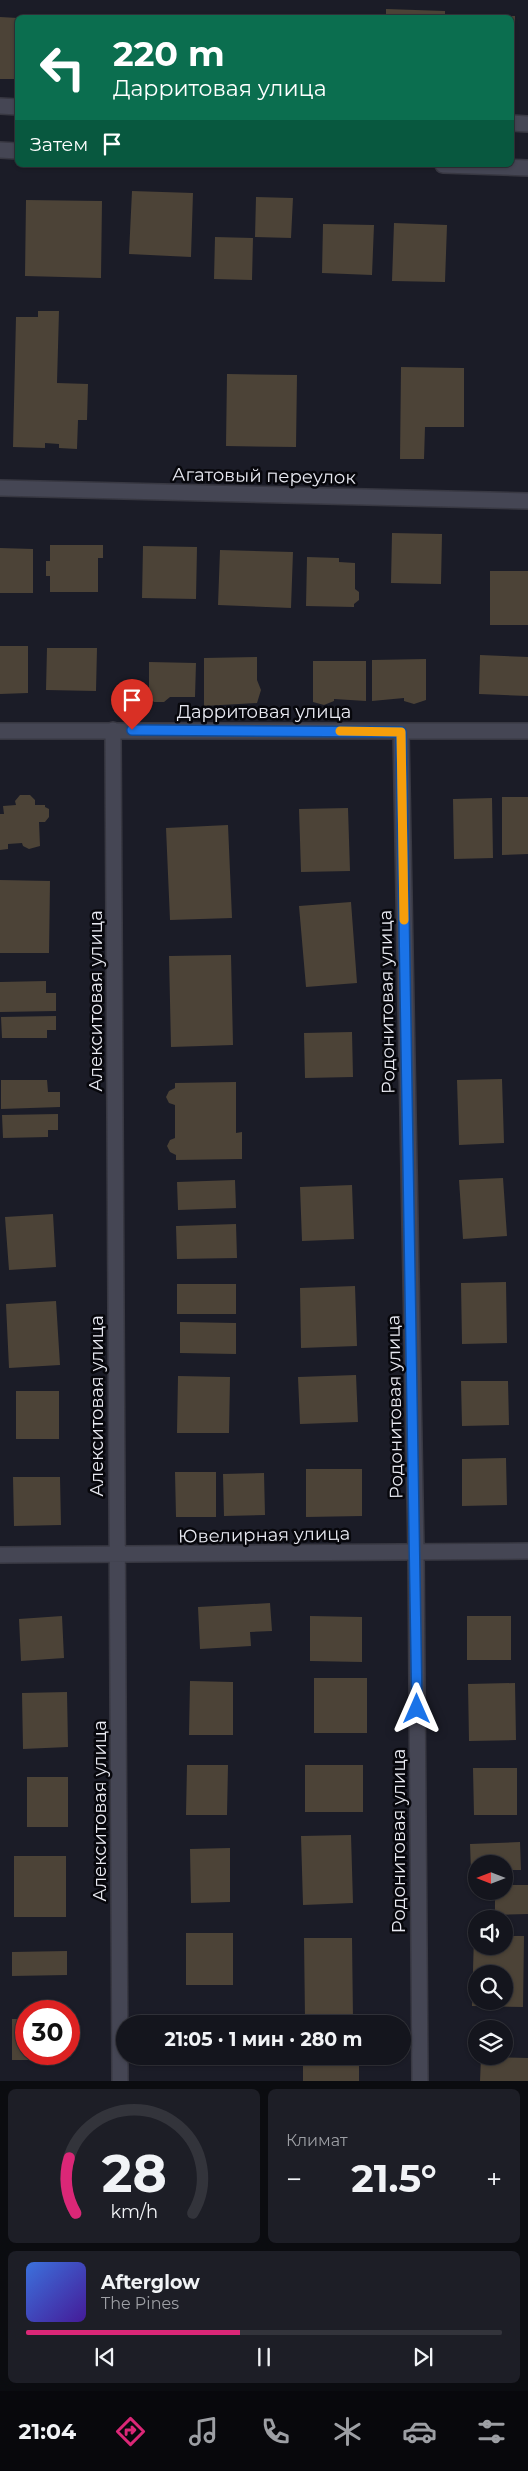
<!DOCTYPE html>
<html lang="ru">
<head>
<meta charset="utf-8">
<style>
  body { margin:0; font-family:Montserrat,sans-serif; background:#1d1e26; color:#f1f3f6; height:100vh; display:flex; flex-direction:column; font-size:19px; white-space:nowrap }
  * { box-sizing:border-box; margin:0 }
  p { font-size:16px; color:#9d9fa4 }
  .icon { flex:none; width:28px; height:28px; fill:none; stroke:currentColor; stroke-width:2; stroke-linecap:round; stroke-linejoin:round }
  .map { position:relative; height:2081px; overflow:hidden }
  .drawer { display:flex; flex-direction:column; gap:8px; padding:8px; background:#0b0c10; flex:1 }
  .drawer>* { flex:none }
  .banner { position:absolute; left:15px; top:15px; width:499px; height:152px; border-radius:8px; box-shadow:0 1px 4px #0004,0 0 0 1px #33343b; background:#0b6e4f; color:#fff; overflow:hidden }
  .needle { width:32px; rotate:270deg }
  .controls { position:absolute; left:468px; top:1855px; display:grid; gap:10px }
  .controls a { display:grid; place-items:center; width:45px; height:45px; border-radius:50%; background:#14151d; box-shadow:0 1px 4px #0004,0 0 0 1px #33343b; font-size:25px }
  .speed { position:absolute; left:15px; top:2000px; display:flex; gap:10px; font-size:25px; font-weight:700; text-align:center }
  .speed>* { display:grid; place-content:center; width:65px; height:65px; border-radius:50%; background:#14151d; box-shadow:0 1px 4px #0004,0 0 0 1px #33343b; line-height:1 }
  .speed .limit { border:8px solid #d22; background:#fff; color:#111 }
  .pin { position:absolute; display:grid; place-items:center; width:42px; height:42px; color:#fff; margin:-51px -21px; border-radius:50% 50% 50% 0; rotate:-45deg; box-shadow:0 0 5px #0007 }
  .pin .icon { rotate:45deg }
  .me { position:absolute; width:55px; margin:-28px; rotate:0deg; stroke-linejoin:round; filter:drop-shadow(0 0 4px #0008) }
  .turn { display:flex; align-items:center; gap:18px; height:105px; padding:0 15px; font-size:22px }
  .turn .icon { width:65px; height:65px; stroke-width:2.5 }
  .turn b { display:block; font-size:35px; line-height:42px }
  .then { display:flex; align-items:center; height:48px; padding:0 15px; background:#0003; gap:10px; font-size:19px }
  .big { font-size:38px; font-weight:700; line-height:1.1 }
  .drawer .card { flex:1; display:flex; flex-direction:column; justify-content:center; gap:8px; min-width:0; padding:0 18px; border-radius:8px; background:#1d1e26 }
  .drawer .dial { align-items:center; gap:0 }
  .dial svg { height:130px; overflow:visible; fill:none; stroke:#33343b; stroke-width:7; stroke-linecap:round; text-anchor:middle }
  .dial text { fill:#f1f3f6; stroke:none }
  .song { display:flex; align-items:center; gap:15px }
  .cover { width:60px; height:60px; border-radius:8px; background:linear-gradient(135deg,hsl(220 70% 55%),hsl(260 70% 35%)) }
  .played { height:5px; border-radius:2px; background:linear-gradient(90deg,#db2777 45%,#33343b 45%) }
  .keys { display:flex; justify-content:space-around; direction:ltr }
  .heat { display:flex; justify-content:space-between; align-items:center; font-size:28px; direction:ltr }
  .drawer .tiles { flex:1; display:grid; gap:8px; grid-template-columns:1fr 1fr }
  .card:last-child { grid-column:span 2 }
  .trip { position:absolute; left:116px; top:2015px; width:295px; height:50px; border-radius:25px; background:#14151d; box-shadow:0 1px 4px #0004,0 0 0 1px #33343b; font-weight:700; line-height:50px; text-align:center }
  .menu { display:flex; height:80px; justify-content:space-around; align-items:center; background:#08080c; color:#9d9fa4 }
  .menu .icon { width:35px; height:35px }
  .menu .current { color:#db2777 }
  .menu b { font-size:22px; color:#f1f3f6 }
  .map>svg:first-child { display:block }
  .building { fill:#4c4337; fill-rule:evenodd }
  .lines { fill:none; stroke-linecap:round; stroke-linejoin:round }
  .minor-casing { stroke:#383842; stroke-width:18 }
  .minor { stroke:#454654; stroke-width:15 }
  .route-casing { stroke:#114b97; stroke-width:12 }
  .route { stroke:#1a73e8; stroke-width:9 }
  .slow { stroke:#f59e0b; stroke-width:9 }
  .labels { text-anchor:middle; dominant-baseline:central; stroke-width:5; stroke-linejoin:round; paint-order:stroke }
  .street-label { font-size:18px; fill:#e8e9f1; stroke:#07070c }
</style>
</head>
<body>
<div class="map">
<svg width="528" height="2081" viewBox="0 0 528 2081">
  <rect width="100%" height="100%" fill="#1b1c27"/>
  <path class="building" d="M386,9l59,2v7h-59z
    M511,16h4v60h-4z
    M0,17l18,1v61h-18z
    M132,191l61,2 -2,64 -62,-3z
    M256,197l37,1 -2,40 -36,-1z
    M26,200l76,1 -1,77 -76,-2z
    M394,223l53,2 -2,57 -53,-1z
    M323,224l51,1 -2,50 -50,-2z
    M215,237l38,1 -1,42 -38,-1z
    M38,311h21l-2,72 31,1 -1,36h-9l-1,29 -18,-1v-4l-14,-1v5l-32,-1 3,-130h22z
    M401,367l63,1v59h-39l-1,32h-24z
    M227,374l70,1 -1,72 -70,-1z
    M392,533l50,1 -1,50 -50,-1z
    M50,545h53v13h-5v34h-48v-16h-4v-15h4z
    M143,546l54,1 -1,52 -54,-1z
    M0,548l33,1v44h-33z
    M220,550l73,2 -2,56 -73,-3z
    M307,557l32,1v4l16,1v26l4,3v8l-5,4v3l-48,-1z
    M490,571h38v54h-38z
    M0,646h28v47l-28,1z
    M47,648h50l-1,43 -50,-1z
    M480,655l48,2v39l-49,-2z
    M257,657v23l4,10 -4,13 -53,3v-48z
    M426,659v41l-12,4 -10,-3v-3l-32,3v-41z
    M313,661h53v40l-32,-2v2l-10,4 -11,-3z
    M149,662l47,1 -1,34h-25l-6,5h-10l-5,-5z
    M20,795h10l5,5v5h10v2l4,2v8l-4,5h-6l1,24 -11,3 -6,-3 -1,-3 -14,1v5l-8,1v-36h4l-1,-8 13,-1 -1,-4z
    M502,797h26v57l-26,1z
    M492,798l1,60 -39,1 -1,-60z
    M348,808l2,63 -49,1 -2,-63z
    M228,825l4,93 -62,2 -4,-92z
    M0,880l50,1 -1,72h-49z
    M351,902l6,81 -51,4 -7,-81z
    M231,955l2,90 -62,2 -2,-91z
    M46,981v12h10v18l-56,1v-30z
    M56,1016v14h-9v8h-45l-1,-21z
    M352,1032l1,45 -48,1 -1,-45z
    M502,1079l2,64 -45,2 -2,-65z
    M1,1080h46l1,12h12v15l-59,2z
    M236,1082v51l6,-1v27l-66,1v-5l-6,-3 -3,-6 3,-6 5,-2v-33l-6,-2 -3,-6 3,-6 6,-3v-5z
    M58,1114v16h-10v7l-45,1 -1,-23z
    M503,1178l4,58 -44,3 -4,-59z
    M235,1180l1,28 -58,2 -1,-28z
    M352,1185l2,54 -52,2 -2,-54z
    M53,1214l3,53 -47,3 -4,-53z
    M236,1224l1,34 -60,1 -1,-33z
    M506,1282l1,61 -45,1 -1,-61z
    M177,1284h59v30h-59z
    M355,1286l2,60 -56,2 -1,-60z
    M56,1301l4,64 -51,3 -3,-64z
    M180,1322l56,1v31l-56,-1z
    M356,1375l2,47 -58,2 -2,-47z
    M178,1376l52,1 -1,56h-52z
    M461,1381h47l1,44 -47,1z
    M16,1391h43v48h-43z
    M506,1458l1,47 -45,1v-47z
    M306,1469h56v47l-56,1z
    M175,1472h41v45h-40z
    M264,1473l1,42 -41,1 -1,-42z
    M13,1477h47l1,48 -47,1z
    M270,1603l2,28 -22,1 1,14 -51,3 -2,-42z
    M62,1616l2,42 -43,3 -2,-42z
    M310,1616l52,1v45l-52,-1z
    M467,1616h44v44h-44z
    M314,1678h53v55h-53z
    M190,1681l43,1v53h-44z
    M515,1683l1,57 -47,1 -1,-57z
    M67,1692l1,55 -45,2 -1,-56z
    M187,1765h41l-1,50h-41z
    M305,1765h58v47h-58z
    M473,1768h44v47h-43z
    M27,1777h41v50h-41z
    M351,1835l2,68 -50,2 -2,-69z
    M520,1842l1,28h-17v-6h-28v7h-5l-1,-27z
    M230,1848v54l-39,1 -1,-54z
    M14,1856h52v61h-52z
    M504,1885h24v29l-33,1v-24h9z
    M186,1933h47v52h-47z
    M474,1935h2v11h28v-10h20l-1,71 -51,-1zM476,1974h28v27h-28z
    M304,1938h48l1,81h-48z
    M67,1951v24l-55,1v-24z
    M188,2015l46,2v7h-46z
    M12,2019h14v35h22v6h-36z
    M187,2056h46v10l-47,-2z
    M303,2056h56v25h-56z
    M481,2057l47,1v23h-48z"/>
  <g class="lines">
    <defs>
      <path id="minor" d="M0,106l18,1
        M511,123l17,1
        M0,150l18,1
        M443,165l85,3
        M0,488l528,13
        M113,730l7,1351
        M0,731h528
        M401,732l15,820 4,529
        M0,1555l528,-4"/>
    </defs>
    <use href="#minor" class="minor-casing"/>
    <use href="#minor" class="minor"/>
  </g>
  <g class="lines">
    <defs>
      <path id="route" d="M132,730l269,2 16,977"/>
    </defs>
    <use href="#route" class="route-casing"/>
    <use href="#route" class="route"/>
    <path class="slow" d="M340,731l61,1 3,188"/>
  </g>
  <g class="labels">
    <g class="street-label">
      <text transform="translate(264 476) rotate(1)">Агатовый переулок</text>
      <text x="264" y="712">Дарритовая улица</text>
      <text transform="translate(96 1001) rotate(-90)">Алекситовая улица</text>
      <text transform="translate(387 1002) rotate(-91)">Родонитовая улица</text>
      <text transform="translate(97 1406) rotate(-90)">Алекситовая улица</text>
      <text transform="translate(395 1407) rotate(-91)">Родонитовая улица</text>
      <text transform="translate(264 1535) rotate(-1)">Ювелирная улица</text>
      <text transform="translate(100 1811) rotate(-90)">Алекситовая улица</text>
      <text transform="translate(399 1841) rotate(-90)">Родонитовая улица</text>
    </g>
  </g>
</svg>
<div class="controls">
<a><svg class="needle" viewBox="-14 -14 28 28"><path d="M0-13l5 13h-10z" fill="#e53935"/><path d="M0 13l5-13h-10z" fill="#9d9fa4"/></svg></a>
<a><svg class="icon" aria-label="sound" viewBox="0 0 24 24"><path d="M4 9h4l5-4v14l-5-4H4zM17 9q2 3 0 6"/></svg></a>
<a><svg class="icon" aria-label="search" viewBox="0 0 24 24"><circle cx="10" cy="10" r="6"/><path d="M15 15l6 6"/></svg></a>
<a><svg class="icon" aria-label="layers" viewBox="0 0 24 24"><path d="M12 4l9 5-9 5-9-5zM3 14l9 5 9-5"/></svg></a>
</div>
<div class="speed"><div class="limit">30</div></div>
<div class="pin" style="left:132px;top:730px;background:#d93025"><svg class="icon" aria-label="arrive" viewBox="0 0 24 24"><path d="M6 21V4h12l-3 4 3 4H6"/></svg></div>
<svg class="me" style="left:417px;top:1709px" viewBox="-20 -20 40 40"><path d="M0-17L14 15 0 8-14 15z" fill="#1a73e8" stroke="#fff" stroke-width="4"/></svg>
<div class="trip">21:05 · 1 мин · 280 m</div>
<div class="banner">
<div class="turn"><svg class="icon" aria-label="left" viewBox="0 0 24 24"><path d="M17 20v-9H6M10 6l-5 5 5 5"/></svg><div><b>220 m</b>Дарритовая улица</div></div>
<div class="then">Затем<svg class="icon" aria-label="arrive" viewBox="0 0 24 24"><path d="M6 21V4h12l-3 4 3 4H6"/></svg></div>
</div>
</div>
<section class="drawer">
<div class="tiles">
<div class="card dial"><svg viewBox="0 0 100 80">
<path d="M14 69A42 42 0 1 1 86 69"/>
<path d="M14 69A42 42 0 0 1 10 35" stroke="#db2777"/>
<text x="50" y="56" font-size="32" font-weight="700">28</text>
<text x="50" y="72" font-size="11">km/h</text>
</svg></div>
<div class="card"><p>Климат</p>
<div class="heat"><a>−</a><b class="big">21.5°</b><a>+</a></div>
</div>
<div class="card">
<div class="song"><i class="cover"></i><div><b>Afterglow</b><p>The Pines</p></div></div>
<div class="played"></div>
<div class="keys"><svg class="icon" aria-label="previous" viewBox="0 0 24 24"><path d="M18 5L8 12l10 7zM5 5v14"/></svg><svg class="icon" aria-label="pause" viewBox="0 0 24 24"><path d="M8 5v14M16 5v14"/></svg><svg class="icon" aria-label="next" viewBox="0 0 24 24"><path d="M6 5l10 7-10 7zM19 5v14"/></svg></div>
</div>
</div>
</section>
<nav class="menu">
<b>21:04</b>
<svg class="icon current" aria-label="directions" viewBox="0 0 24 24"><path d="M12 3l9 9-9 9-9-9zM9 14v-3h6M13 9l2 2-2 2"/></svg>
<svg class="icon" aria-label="music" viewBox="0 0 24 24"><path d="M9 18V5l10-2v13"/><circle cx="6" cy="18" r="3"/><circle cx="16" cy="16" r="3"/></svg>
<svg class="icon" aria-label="phone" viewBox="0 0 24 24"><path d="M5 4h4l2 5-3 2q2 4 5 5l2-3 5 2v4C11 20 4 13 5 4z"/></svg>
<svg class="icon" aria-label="climate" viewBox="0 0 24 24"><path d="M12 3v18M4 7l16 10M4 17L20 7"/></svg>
<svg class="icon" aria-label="car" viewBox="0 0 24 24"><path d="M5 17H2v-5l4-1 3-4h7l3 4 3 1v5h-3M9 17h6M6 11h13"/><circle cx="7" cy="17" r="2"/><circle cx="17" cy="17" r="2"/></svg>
<svg class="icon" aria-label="filters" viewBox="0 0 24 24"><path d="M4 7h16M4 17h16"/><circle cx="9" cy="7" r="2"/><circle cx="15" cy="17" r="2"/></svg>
</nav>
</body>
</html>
